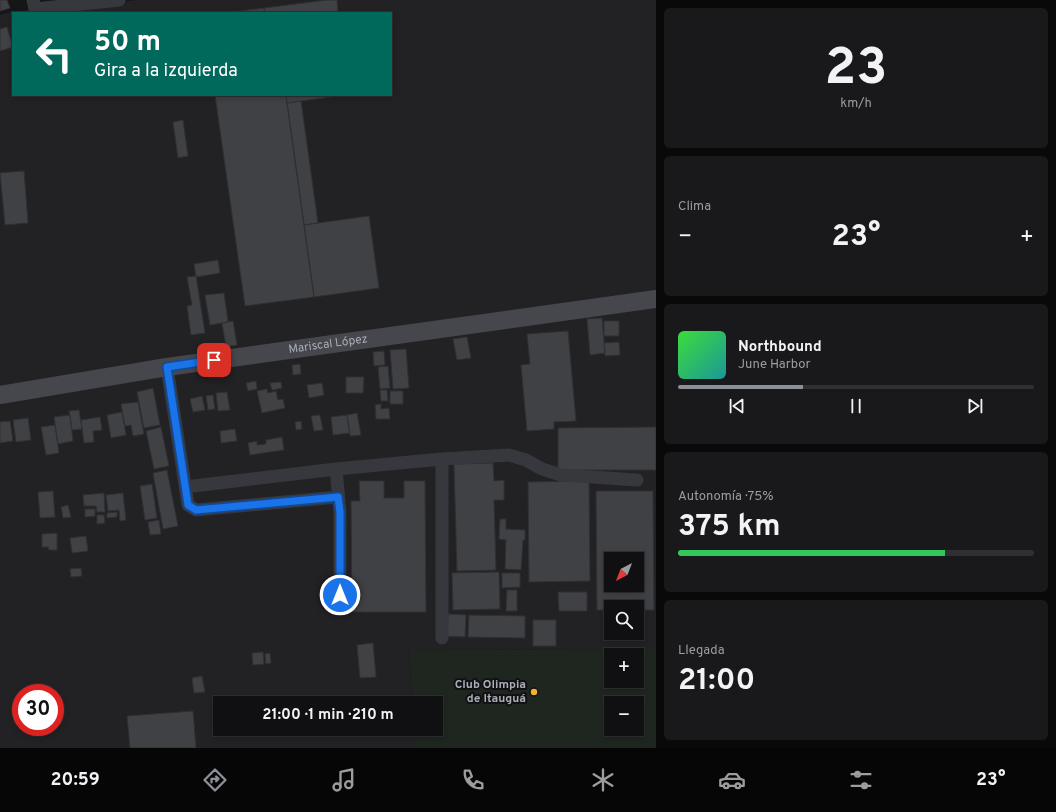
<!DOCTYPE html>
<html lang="es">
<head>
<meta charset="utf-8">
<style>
  body { margin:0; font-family:Overpass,sans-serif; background:#19191b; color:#f1f3f6; height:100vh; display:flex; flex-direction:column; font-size:15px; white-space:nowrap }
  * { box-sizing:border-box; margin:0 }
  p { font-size:13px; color:#9c9d9f }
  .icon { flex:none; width:22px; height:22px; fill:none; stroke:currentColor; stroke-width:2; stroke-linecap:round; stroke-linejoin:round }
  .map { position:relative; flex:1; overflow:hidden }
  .panel { display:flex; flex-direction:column; gap:8px; padding:8px; background:#09090a; width:400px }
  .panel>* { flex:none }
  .hud { position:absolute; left:12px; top:12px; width:380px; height:84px; border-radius:0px; box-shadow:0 2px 6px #0003,0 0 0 1px #303032; background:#00695c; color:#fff; overflow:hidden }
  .needle { width:26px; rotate:222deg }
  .controls { position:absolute; left:604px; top:552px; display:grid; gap:8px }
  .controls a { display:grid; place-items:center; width:40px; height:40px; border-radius:0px; background:#101012; box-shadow:0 2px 6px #0003,0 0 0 1px #303032; font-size:20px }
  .speed { position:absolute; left:12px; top:684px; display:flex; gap:8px; font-size:20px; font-weight:700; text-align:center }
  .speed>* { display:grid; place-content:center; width:52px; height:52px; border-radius:50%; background:#101012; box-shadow:0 2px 6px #0003,0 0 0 1px #303032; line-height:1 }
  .speed .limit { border:6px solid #d22; background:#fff; color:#111 }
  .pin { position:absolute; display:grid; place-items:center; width:34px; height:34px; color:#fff; margin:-17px; border-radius:8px; box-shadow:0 2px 6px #0006 }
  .me { position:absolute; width:44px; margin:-22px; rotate:0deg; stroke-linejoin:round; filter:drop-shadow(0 0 3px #0008) }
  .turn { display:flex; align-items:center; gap:14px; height:84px; padding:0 16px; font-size:18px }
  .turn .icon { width:52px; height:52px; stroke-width:2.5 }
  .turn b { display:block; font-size:28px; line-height:34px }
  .big { font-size:30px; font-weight:700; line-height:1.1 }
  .panel .widget { flex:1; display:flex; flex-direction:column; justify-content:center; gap:6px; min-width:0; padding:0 14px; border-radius:6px; background:#19191b }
  .panel .dial { align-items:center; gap:0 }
  .dial b { font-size:52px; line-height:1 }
  .song { display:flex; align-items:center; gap:12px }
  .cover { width:48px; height:48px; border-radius:6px; background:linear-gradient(135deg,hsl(120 70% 55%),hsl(180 70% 35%)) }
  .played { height:4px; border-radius:2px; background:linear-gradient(90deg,#8c9099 35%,#303032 35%) }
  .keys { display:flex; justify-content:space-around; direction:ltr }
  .heat { display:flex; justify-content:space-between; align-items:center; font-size:22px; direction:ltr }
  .charge { height:6px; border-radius:3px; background:linear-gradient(90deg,#34c759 75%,#303032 0) }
  .trip { position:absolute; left:213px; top:696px; width:230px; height:40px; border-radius:0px; background:#101012; box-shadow:0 2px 6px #0003,0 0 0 1px #303032; font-weight:700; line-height:40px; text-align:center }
  .menu { display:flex; height:64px; justify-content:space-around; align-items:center; background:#060607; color:#9c9d9f }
  .menu .icon { width:28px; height:28px }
  .menu .on { color:#8c9099 }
  .menu b { font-size:18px; color:#f1f3f6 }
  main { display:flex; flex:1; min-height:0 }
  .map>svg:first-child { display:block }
  .built { fill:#222225; fill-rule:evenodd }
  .green { fill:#1e261f; fill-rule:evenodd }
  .building { fill:#404145; stroke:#303034; fill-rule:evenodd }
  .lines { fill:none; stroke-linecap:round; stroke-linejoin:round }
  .street { stroke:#37383d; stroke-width:13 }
  .secondary { stroke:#45474d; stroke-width:18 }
  .route-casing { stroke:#114b97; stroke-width:10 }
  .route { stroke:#1a73e8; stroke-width:7 }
  .poi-dot { fill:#f2b134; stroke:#111113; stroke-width:1.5 }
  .labels { text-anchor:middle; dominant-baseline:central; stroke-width:4; stroke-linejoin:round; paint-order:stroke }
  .street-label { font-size:12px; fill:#a8adb8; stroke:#111113 }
  .poi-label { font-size:12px; font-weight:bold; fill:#a8adb8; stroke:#111113; text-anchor:end }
</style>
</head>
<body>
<main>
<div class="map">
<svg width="656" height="748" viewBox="0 0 656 748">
  <rect width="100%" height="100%" fill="#161618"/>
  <path class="built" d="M138,0h518v649l-247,1 3,53h-192v26h194l1,19h-415v-733l10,-3zM13,13h378v82h-378zM611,559h26v26h-26zM611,607h26v26h-26zM21,693h34v34h-34z"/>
  <path class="green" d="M656,649v99h-241l-1,-19h22v-26h-24l-3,-53zM611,655h26v26h-26zM611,703h26v26h-26z"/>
  <path class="building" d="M0,0h7l3,8 -10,3z
    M327,0h10l1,13h-73l-1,-5z
    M264,8l1,5h-34l1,-1z
    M7,27l6,20 -13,4v-22z
    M215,95h71l28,202 -69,9z
    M286,95h59l-58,8z
    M301,101l17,122 -14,2 -17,-122z
    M183,120l5,36 -10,2 -5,-36z
    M24,171l4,52 -23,2 -5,-52z
    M369,216l10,72 -65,9 -10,-72z
    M218,260l2,13 -24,4 -2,-13z
    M196,276l9,57 -14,2 -4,-29 5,-1 -5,-28z
    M224,293l4,29 -18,3 -5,-30z
    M602,318l3,35 -15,2 -3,-36z
    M233,321l4,24 -11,2 -4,-24z
    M604,321h15v15h-15z
    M568,331l8,90 -22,1v7l-27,2 -6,-66 9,-1 -3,-30z
    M467,337l4,21 -14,2 -4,-21z
    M619,342l1,13 -15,1 -1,-13z
    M406,349l3,39 -16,1 -3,-39z
    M384,351l1,14 -11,1 -1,-14z
    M300,364l1,10 -8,1 -1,-10z
    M388,366l2,22 -10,1 -2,-22z
    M346,377h18l-1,16h-17z
    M256,381l1,8 -9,2 -2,-8z
    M281,382l1,6 -10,2 -2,-7z
    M322,383l2,12 -15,3 -2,-13z
    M153,388l7,37 -16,3 -7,-36z
    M267,389l1,4 8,-2 2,9 5,-1 2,9 -23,5 -5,-22z
    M380,390h7l1,11h-7z
    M390,391h13v13h-13z
    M227,392l3,18 -12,1 -2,-18z
    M213,395l2,14 -7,1 -2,-14z
    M202,396l3,14 -12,2 -3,-13z
    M138,402l6,32 -11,2 -2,-11 -6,1 -4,-22z
    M381,404v5l8,-1 1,11h-14l-1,-14z
    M79,410l3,19 -10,1 -3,-19z
    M122,412l4,23 -15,3 -4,-23z
    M357,413l4,22 -11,1 -3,-21z
    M70,415l3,26 -15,3 -4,-27z
    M320,415l3,15 -9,1 -3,-15z
    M347,415l3,18 -17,2 -2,-18z
    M100,417l2,13 -9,1 1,11 -10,1 -3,-23z
    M28,418l3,22 -15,2 -3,-22z
    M10,421l3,20 -13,2v-21z
    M301,421l1,8 -6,1 -1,-8z
    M55,425l4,28 -13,2 -5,-28z
    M161,427l8,39 -15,3 -8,-38z
    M656,427v43h-98v-42z
    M235,429l2,12 -16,2 -1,-12z
    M282,437l2,13 -34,5 -2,-12 9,-2v4l9,-1v-4z
    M493,463l1,18 10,-1v20h-10l2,70 -39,1 -3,-107z
    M167,470l11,56 -15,3 -10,-56z
    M359,481h25v17h20v-17h21l1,131h-74l-1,-111h9z
    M589,481l1,100 -61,1 -1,-100z
    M152,484l5,34 -12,2 -5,-34z
    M53,491l2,26 -15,1 -2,-26z
    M596,491h57l1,119h-17v-3h-26v3h-14zM611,559h26v26h-26z
    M104,493l1,19h-8l-1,-6h-12l-1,-11z
    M123,493l3,27 -6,1 -1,-11 -11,1 -2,-16z
    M68,505l3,12 -8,1 -2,-11z
    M85,509h10v7l-10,1z
    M117,512v5l-10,1v-5z
    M97,515h7l1,8 -8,1z
    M500,519h6v10l19,1v10h-2l-2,30 -16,-1 1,-29 -7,-1z
    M159,520l2,14 -11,1 -2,-13z
    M57,533v17h-8l-1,-3h-6v-13z
    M86,536l2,15 -16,2 -2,-15z
    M81,568l1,8 -11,1 -1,-8z
    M499,572l1,37 -47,1 -1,-37z
    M502,573h18v14l-18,1z
    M507,590h10v21h-11z
    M558,592h29v19h-28z
    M448,614l18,1 -1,22 -18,-1z
    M469,615l56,1v22l-57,-1z
    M533,620h23v26h-23z
    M373,643l3,34 -16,1 -3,-33z
    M263,652l1,12 -11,1 -1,-12z
    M270,653l1,10 -5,1 -1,-10z
    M202,676l3,16 -11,1 -2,-15z
    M193,711l3,37h-66l-3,-32z"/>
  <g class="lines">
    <path class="street" d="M33,0l2,9 84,-9
      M167,367l21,138 8,5 142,-13
      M442,459v179
      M336,469l4,43v97
      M185,487l151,-18 106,-10 67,-4 17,5 16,9 19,6 76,5"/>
    <path class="secondary" id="s1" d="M0,395l167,-28 489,-68"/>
  </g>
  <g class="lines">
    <defs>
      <path id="route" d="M214,360l-47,7 21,138 8,5 142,-13 2,15v83"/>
    </defs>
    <use href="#route" class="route-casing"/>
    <use href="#route" class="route"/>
  </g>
  <circle class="poi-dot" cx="534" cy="692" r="4"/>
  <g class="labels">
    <g class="street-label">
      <text stroke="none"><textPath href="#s1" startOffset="332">Mariscal López</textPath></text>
    </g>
    <g class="poi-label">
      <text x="526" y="685">Club Olimpia<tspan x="526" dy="14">de Itauguá</tspan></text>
    </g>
  </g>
</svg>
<div class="controls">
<a><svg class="needle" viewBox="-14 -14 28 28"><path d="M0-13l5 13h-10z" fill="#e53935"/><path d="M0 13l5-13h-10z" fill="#9c9d9f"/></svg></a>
<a><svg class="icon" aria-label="search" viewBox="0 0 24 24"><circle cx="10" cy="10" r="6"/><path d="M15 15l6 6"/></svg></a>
<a>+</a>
<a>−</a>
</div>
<div class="speed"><div class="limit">30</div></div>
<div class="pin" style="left:214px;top:360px;background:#d93025"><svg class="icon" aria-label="arrive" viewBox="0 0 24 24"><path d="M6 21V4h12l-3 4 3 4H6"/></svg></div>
<svg class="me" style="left:340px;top:595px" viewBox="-20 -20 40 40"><circle r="17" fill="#1a73e8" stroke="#fff" stroke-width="3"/><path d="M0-11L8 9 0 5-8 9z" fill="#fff"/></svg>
<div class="trip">21:00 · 1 min · 210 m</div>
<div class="hud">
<div class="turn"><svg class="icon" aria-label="left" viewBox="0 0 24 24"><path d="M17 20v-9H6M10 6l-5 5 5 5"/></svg><div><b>50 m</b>Gira a la izquierda</div></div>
</div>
</div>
<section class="panel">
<div class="widget dial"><b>23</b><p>km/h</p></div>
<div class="widget"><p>Clima</p>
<div class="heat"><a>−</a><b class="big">23°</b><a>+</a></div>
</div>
<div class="widget">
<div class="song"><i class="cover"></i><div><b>Northbound</b><p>June Harbor</p></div></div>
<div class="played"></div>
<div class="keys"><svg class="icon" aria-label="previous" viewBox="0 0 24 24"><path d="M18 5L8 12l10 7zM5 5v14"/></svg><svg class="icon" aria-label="pause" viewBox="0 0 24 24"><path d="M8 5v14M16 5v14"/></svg><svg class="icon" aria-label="next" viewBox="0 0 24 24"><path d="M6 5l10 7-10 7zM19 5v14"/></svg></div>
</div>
<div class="widget"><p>Autonomía · 75%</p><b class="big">375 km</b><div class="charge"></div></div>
<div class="widget"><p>Llegada</p><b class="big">21:00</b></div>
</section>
</main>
<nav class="menu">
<b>20:59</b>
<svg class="icon on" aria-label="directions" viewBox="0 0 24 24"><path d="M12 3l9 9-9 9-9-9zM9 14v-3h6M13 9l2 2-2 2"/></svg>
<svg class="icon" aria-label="music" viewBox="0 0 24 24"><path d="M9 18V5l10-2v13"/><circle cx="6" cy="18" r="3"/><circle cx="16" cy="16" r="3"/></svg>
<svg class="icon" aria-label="phone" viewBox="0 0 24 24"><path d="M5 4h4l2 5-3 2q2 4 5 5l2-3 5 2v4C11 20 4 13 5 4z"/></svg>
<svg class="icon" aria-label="climate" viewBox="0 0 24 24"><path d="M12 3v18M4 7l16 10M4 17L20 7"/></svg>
<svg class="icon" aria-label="car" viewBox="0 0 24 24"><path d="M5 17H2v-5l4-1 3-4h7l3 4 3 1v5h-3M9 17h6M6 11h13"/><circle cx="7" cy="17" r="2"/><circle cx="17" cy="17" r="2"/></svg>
<svg class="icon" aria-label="filters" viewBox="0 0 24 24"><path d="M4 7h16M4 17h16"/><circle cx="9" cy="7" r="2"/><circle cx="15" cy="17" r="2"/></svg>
<b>23°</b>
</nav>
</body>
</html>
